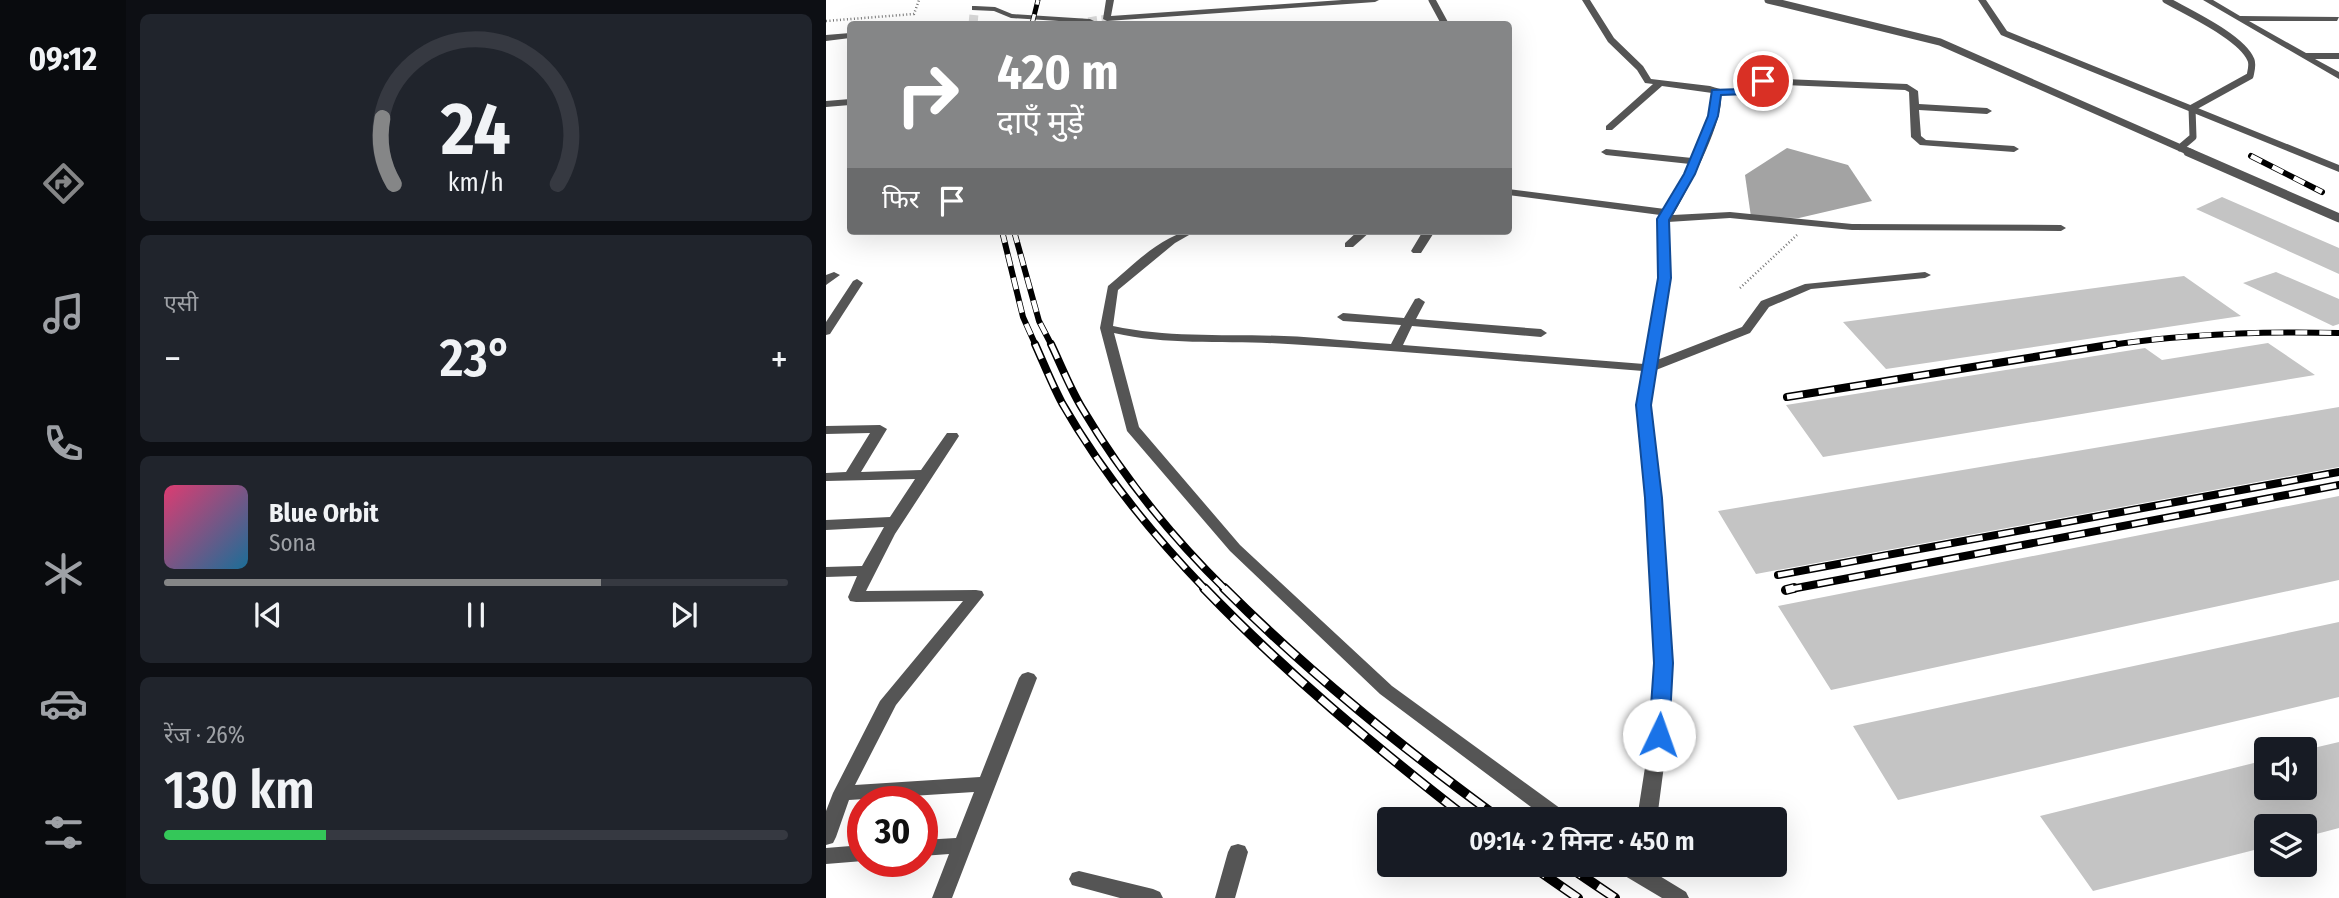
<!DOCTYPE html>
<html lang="hi">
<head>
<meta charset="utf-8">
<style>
  body { margin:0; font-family:"Fira Sans Condensed","Noto Sans Devanagari",sans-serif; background:#20242c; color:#f1f3f6; height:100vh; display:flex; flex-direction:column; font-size:26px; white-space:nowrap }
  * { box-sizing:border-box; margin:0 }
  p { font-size:23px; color:#9ea1a6 }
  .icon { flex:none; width:38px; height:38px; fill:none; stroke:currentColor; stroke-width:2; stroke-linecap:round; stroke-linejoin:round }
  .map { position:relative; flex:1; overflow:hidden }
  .sheet { display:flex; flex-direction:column; gap:14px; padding:14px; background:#0d0f14; width:700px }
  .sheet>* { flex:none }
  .hud { position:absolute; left:21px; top:21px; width:665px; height:214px; border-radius:7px; box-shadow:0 7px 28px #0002; background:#858687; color:#fff; overflow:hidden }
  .fabs { position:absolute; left:1428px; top:737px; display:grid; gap:14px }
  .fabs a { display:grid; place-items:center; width:63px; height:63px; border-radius:7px; background:#171b24; box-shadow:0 7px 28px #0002; font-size:35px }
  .speed { position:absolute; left:21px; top:786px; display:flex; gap:14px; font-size:35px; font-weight:700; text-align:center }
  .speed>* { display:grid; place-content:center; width:91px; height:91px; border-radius:50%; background:#171b24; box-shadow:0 7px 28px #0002; line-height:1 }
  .speed .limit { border:10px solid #d22; background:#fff; color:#111 }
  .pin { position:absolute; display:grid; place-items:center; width:60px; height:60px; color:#fff; margin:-30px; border:4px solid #fff; border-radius:50%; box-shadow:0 2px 7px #0007 }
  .me { position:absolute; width:77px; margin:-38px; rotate:3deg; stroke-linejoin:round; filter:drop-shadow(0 0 5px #0008) }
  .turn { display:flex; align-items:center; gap:24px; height:147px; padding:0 35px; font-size:32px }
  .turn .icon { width:91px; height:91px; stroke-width:2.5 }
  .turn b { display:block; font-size:49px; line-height:60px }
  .then { display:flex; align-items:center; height:66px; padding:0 35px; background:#0003; gap:14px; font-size:26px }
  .big { font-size:52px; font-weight:600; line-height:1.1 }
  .sheet .card { flex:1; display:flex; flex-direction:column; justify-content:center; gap:10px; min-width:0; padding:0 24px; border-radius:10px; background:#20242c }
  .sheet .dial { align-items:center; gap:0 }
  .dial svg { height:182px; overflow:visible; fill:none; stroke:#363941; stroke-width:7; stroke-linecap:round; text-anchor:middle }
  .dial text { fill:#f1f3f6; stroke:none }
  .song { display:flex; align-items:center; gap:21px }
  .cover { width:84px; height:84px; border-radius:10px; background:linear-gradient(135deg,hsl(340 70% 55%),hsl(200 70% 35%)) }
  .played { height:7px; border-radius:4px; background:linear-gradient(90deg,#858687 70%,#363941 70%) }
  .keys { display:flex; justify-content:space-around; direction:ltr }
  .heat { display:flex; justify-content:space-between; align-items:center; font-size:38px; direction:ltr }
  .charge { height:10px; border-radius:5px; background:linear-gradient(90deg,#34c759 26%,#363941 0) }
  .trip { position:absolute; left:551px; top:807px; width:410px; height:70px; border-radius:7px; background:#171b24; box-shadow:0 7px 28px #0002; font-weight:600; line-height:70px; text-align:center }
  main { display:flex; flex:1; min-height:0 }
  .menu { display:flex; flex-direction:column; width:126px; justify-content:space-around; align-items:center; background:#090b0e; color:#9ea1a6 }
  .menu .icon { width:49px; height:49px }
  .menu .current { color:#858687 }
  .menu b { font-size:32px; color:#f1f3f6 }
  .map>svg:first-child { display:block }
  .water { fill:#a3a3a3 }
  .building { fill:#c4c4c4 }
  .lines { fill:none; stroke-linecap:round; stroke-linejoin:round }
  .minor-tunnel { stroke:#d9d9d9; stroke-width:9; stroke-dasharray:9 4.5; stroke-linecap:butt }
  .path { stroke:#777; stroke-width:2.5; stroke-dasharray:1 2.5; stroke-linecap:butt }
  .service-far1 { stroke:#555; stroke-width:7 }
  .service { stroke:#555; stroke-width:9 }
  .minor { fill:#555; fill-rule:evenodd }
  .rail-far3-casing { stroke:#000; stroke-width:5 }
  .rail-far2-casing { stroke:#000; stroke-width:6 }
  .rail-far1-casing { stroke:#000; stroke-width:8 }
  .rail-casing { stroke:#000; stroke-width:10 }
  .rail-far3 { stroke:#fff; stroke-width:3.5; stroke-dasharray:10; stroke-linecap:butt }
  .rail-far2 { stroke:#fff; stroke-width:4.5; stroke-dasharray:12; stroke-linecap:butt }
  .rail-far1 { stroke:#fff; stroke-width:5; stroke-dasharray:16; stroke-linecap:butt }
  .rail { stroke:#fff; stroke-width:7; stroke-dasharray:20; stroke-linecap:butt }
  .route { fill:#1a73e8; stroke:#114b97; stroke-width:2 }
</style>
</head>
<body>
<main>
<nav class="menu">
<b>09:12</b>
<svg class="icon current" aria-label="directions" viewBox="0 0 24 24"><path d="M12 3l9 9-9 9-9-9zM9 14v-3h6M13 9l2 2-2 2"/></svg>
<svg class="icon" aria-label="music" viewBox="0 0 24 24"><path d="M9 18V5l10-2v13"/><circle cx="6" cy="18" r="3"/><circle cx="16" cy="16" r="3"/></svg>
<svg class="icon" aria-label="phone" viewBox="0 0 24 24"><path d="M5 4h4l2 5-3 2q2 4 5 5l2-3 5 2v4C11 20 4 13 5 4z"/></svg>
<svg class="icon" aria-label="climate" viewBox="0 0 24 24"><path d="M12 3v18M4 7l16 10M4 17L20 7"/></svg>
<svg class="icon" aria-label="car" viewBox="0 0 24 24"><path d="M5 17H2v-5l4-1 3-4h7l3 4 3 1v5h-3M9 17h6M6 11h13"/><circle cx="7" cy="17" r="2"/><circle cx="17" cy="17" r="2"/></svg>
<svg class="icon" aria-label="filters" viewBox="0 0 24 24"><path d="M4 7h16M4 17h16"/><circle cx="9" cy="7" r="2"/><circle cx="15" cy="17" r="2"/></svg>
</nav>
<section class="sheet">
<div class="card dial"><svg viewBox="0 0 100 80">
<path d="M14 69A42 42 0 1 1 86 69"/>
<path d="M14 69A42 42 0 0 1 9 40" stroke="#858687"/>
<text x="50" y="56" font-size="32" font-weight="700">24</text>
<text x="50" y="72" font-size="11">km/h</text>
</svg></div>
<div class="card"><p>एसी</p>
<div class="heat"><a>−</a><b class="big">23°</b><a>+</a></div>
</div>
<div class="card">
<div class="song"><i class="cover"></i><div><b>Blue Orbit</b><p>Sona</p></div></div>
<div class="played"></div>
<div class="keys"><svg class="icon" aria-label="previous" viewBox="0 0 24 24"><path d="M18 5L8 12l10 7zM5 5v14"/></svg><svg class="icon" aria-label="pause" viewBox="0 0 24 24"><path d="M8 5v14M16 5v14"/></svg><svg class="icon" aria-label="next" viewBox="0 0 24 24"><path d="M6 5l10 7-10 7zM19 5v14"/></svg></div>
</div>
<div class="card"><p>रेंज · 26%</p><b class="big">130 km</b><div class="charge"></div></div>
</section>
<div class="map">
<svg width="1513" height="898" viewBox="0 0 1513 898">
  <rect width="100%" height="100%" fill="#fff"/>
  <path class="water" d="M961,148l61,17 24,36 -73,17 -48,-1 -6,-42z"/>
  <path class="building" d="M1396,197l117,51v26l-143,-65z
    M1450,272l63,27v25l-6,2 -90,-43z
    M1358,276l57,40 -355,53 -43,-47z
    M1442,343l47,32 -492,82 -37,-52 359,-57 17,12z
    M1513,407v60l-583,107 -38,-63z
    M1513,496v84l-508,110 -53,-84z
    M1513,622v75l-441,103 -45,-74z
    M1513,742v86l-34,9v-11h-39v21l-173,44 -53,-75 226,-56v28h39v-38z"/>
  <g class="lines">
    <path class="minor-tunnel" d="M147,24l1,-10
      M249,24l32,-5"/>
    <path class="path" d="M0,21l88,-7 5,-14
      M914,288l57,-53"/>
    <path class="service-far1" d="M606,0l13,24
      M942,0l172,42 252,111
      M1340,0c21,12 76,37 85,60 2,5 0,11 -1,16l-58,32 1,29 -13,11"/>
    <path class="service" d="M1362,152l151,66"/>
    <path class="minor" d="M280,0h8l-3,16 231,-16h37l-4,2 -268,19 -4,-2z
      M756,0h8l24,38 29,28 8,13 59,7c8,3 22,6 31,3 7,-2 14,-8 22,-11l144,6 11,7 1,13 68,4 5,3 -5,3 -68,-4 2,26 5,4 88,6 5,3 -5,3 -94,-7 -9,-8 -2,-45 -4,-2 -142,-6 -16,10 -26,1c3,28 -34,95 -48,120l57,-3 122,12 209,1 5,3 -5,3 -209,-1 -122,-12 -62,4 2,56 -13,82 85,-33 19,-26 44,-17 120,-12 6,3 -6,3 -114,11 -42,18 -19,26 -94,37 -5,35 9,93 11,165 -3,72 -11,84h-20l13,-84 5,-72 -9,-165 -9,-93 6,-34c-118,-9 -237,-20 -355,-27 -58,-4 -117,2 -174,-11l25,94 101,118 152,141 176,128 3,5h-24l-167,-125 -150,-143 -103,-120 -27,-103 8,-42c24,-19 56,-55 88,-55l-21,12 -57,47 -5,36c56,12 113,8 171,10 35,1 71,6 107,8l10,-19 -58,-4 -6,-4 6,-4 61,5 11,-19 4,-1 6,4 -9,17 125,10 6,4 -6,4 -129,-11 -9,19 241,19 14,-86v-59l2,-4 -152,-20v-6l157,20 25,-45 -84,-9 -5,-3 5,-3 86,9 17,-45 3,-20 -50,-7 -50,44h-6v-4l47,-42 -8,-1 -8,-13 -29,-28z
      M1152,0h8l21,31 332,134v7l-338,-137z
      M1377,0h10l27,16 99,1 -2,4h-88l57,32h33v6h-24l24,13v7z
      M149,6l20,1 17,7 78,5 4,2 -4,2 -79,-5 -17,-7 -22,-1v-4z
      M24,33v5l-24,3v-6z
      M24,99v6l-24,2v-6z
      M532,231h13l-18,16h-8v-4z
      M597,231h12l-14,22h-8l-2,-2z
      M8,272l6,3 -14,10v-10z
      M31,279l6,4 -33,51 -4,1v-13l27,-41z
      M54,425l7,4 -26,43 60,-2 26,-37h10l2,3 -64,98 -29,57 110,-1 6,1 2,4 -88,110 -41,80 125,-8 39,-99 3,-4 6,-2 6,2 3,4 -85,220h-20l17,-44 -27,2v-16l34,-2 18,-46 -125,8 -13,37 -3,6 -7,2v-34l7,-18 47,-92 83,-100 -107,1 -6,-1 -2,-4 9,-21 -31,1v-10l36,-1 22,-39 -58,3v-10l64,-3 25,-38 -89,2v-8l20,-1 24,-39 -44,1v-8z
      M412,844l7,2 3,6 -13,46h-20l13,-46 3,-6z
      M37,845v16l-37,3v-16z
      M786,864h28l46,28 3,6h-27l-47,-28z
      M253,871l74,18 7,3 3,6h-43l-48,-13 -3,-6 3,-6z"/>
    <defs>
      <path id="rail-far3" d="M206,24l6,-24"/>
      <path id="rail-far2" d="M1425,156l71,36
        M176,231l21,86 13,29
        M188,231l25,90 13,25
        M1278,346c78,-12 156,-15 235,-13"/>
      <path id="rail-far1" d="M209,344c9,20 17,40 27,59 39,68 90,131 144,187
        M225,344c10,21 19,44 31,64 39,66 89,128 144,182
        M961,397l328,-53
        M952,575l561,-103
        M960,590l553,-105"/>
      <path id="rail" d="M378,588c82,85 171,159 264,231
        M398,588c86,86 179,160 276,231
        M960,590l8,-2
        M703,864l49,34
        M739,864l50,34"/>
    </defs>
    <use href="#rail-far3" class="rail-far3-casing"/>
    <use href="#rail-far2" class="rail-far2-casing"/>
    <use href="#rail-far1" class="rail-far1-casing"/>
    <use href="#rail" class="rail-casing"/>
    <use href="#rail-far3" class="rail-far3"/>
    <use href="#rail-far2" class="rail-far2"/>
    <use href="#rail-far1" class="rail-far1"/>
    <use href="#rail" class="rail"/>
  </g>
  <path class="route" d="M937,78l5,3 -2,2 -7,2 -11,9 -27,1 -3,21 -23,58 -26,46 2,58 -20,127 11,93 11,165 -4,72 -3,6 -7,2 -7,-2 -3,-6 5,-72 -9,-165 -9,-93 22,-127 -1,-59 27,-45 24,-58 4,-26 30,-1 10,-9z"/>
</svg>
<div class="fabs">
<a><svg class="icon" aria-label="sound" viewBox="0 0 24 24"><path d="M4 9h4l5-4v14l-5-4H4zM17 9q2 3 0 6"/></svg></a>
<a><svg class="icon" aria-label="layers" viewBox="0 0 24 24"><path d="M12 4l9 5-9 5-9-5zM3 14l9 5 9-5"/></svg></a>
</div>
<div class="speed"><div class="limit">30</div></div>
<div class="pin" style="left:937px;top:81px;background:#d93025"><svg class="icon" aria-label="arrive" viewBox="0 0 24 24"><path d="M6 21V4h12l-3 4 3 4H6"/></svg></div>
<svg class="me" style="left:833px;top:735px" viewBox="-20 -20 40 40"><circle r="19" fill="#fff"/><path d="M0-13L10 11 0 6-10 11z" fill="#1a73e8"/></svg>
<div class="trip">09:14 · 2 मिनट · 450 m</div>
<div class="hud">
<div class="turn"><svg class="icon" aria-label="right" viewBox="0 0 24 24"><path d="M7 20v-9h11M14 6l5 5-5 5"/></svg><div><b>420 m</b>दाएँ मुड़ें</div></div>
<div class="then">फिर<svg class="icon" aria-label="arrive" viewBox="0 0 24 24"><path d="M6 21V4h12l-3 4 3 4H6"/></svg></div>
</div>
</div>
</main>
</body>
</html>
